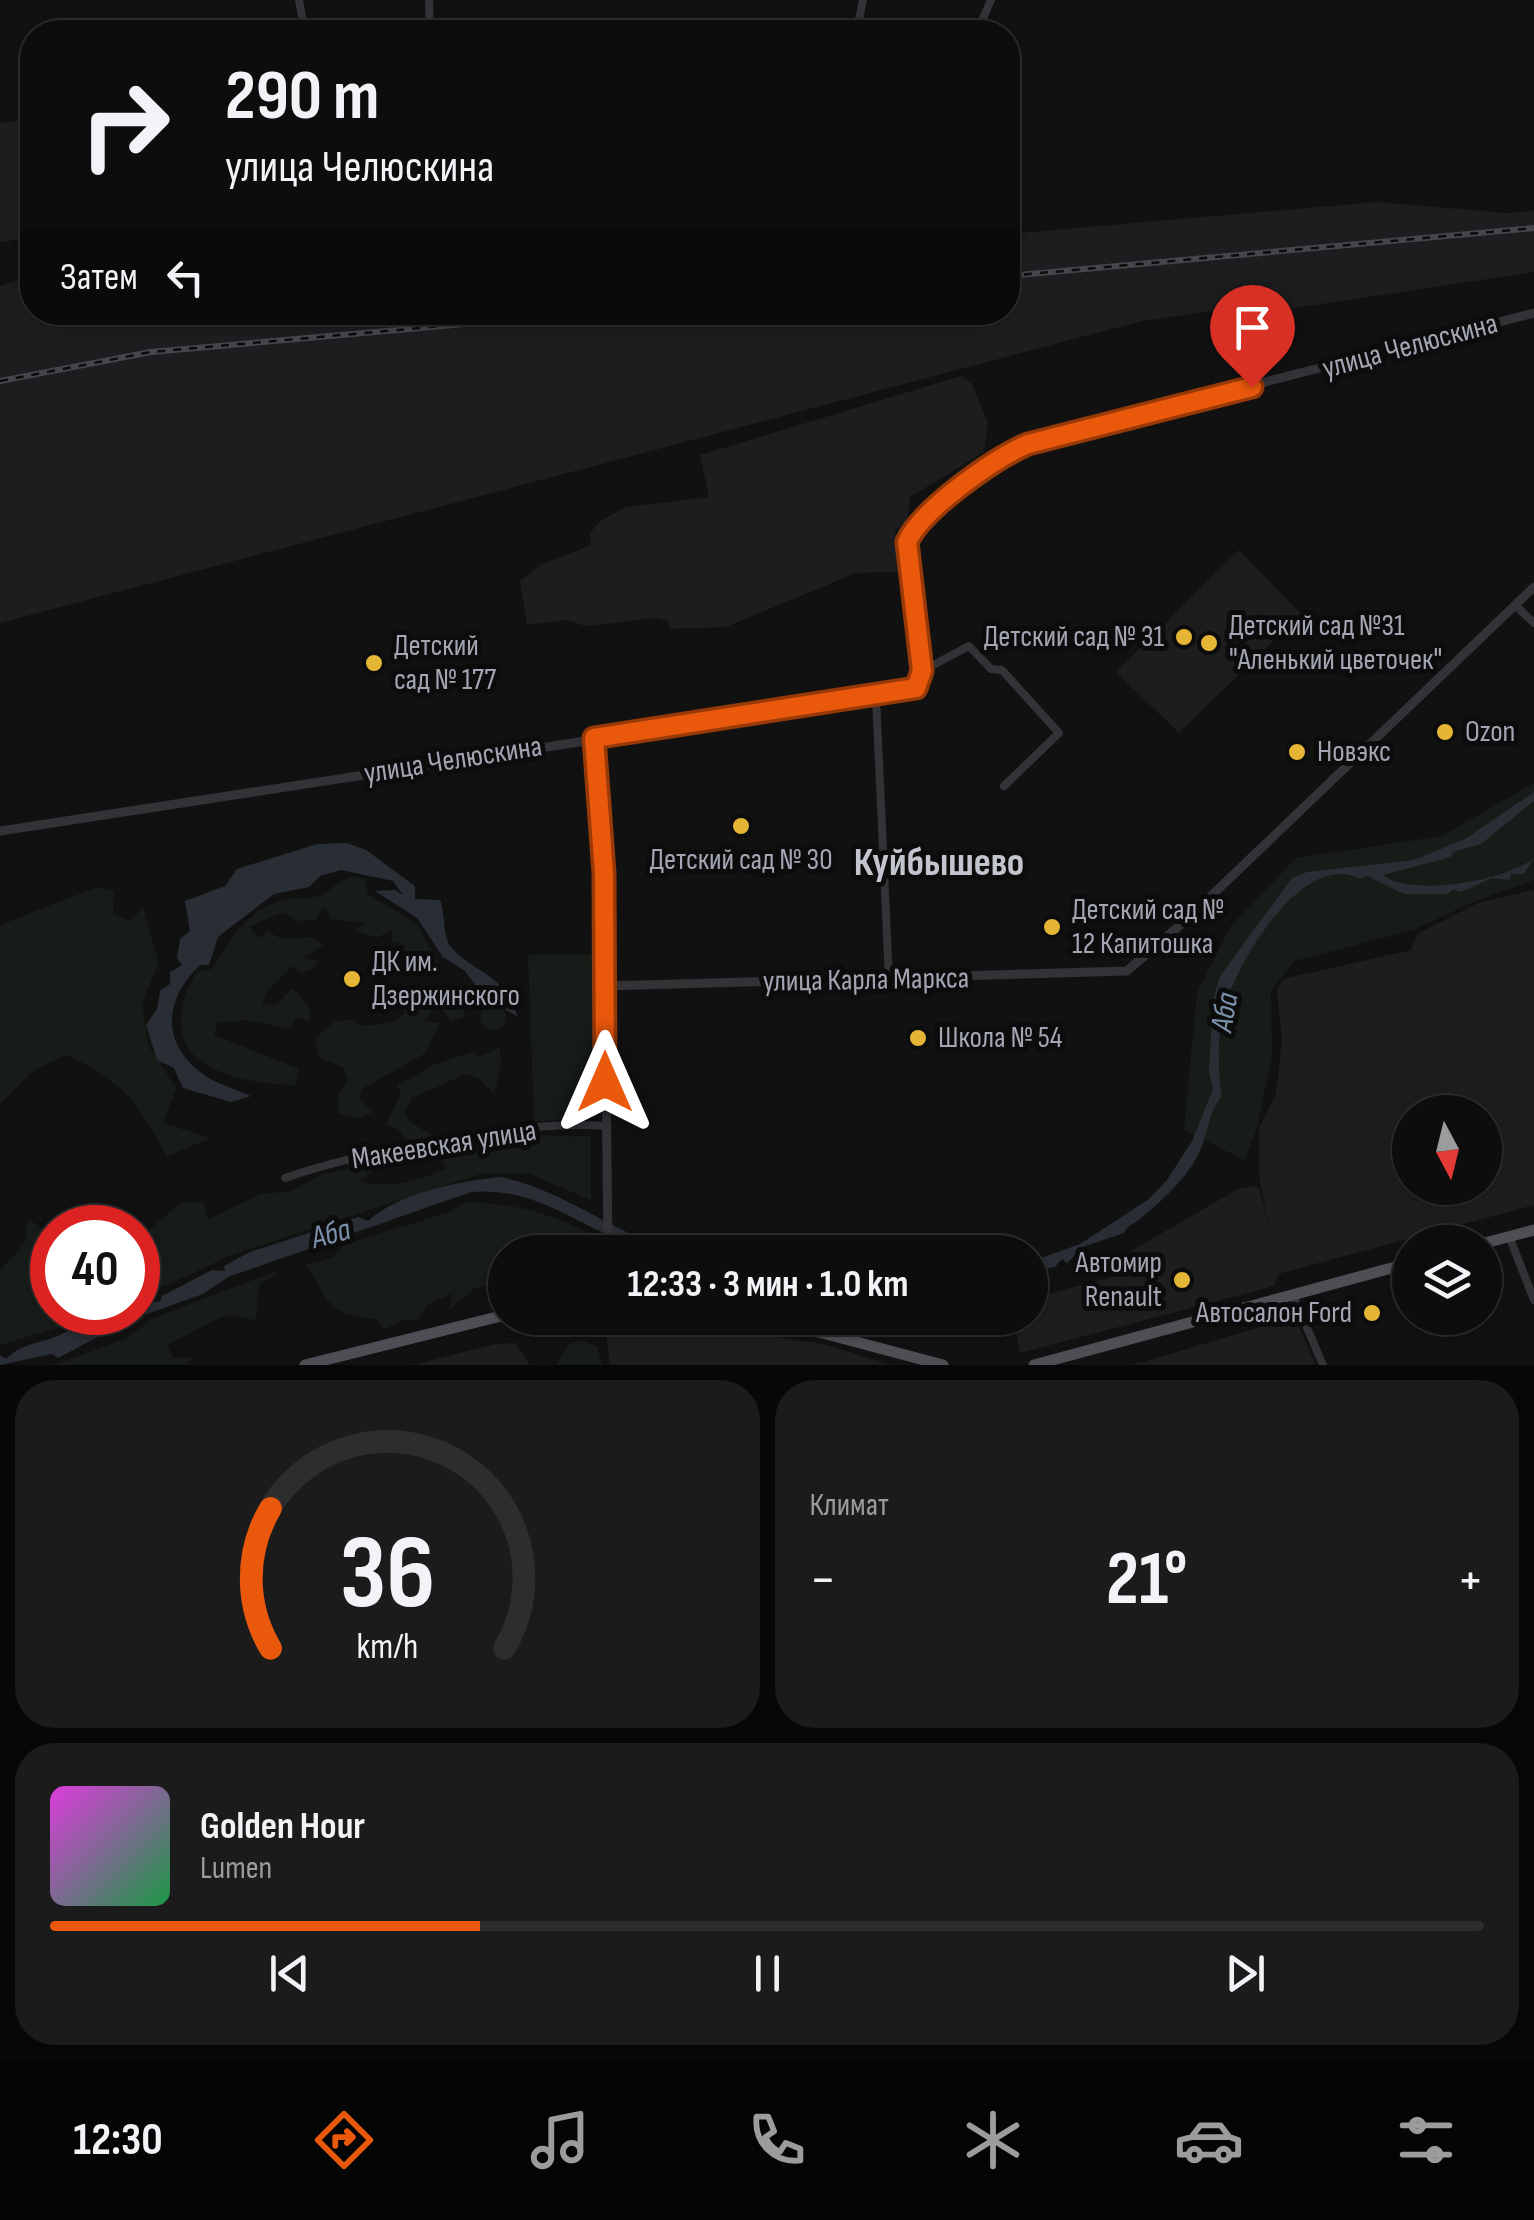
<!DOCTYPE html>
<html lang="ru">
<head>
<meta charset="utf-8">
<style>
  body { margin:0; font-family:"Sofia Sans Condensed",sans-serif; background:#1b1b1c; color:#f1f3f6; height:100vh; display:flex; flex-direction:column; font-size:38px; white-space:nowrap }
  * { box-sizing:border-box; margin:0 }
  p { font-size:32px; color:#9a9c9e }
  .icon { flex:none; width:55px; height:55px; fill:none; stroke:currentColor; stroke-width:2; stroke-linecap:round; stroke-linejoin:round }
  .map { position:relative; height:1365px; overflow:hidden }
  .drawer { display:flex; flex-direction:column; gap:15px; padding:15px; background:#070708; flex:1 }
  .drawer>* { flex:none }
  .top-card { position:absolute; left:20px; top:20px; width:1000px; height:305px; border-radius:40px; box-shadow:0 2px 8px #0004,0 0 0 2px #2d2d2e; background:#0d0d0e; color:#f1f3f6; overflow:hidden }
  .needle { width:65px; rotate:173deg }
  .fabs { position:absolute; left:1392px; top:1095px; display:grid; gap:20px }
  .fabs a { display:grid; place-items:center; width:110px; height:110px; border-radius:50%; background:#0d0d0e; box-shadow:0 2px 8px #0004,0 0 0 2px #2d2d2e; font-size:50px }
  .speed { position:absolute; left:30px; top:1205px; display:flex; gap:20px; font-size:50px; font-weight:700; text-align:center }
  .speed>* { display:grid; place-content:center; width:130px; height:130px; border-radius:50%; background:#0d0d0e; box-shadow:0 2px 8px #0004,0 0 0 2px #2d2d2e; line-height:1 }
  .speed .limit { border:15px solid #d22; background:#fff; color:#111 }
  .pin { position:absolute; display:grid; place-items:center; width:85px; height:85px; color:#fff; margin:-102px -42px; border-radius:50% 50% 50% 0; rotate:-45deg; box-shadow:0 0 10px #0007 }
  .pin .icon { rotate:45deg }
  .me { position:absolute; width:110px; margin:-55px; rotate:0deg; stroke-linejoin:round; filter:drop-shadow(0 0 8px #0008) }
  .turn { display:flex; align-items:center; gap:35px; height:210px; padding:0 40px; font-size:45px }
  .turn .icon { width:130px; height:130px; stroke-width:2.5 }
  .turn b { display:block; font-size:70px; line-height:85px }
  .then { display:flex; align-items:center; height:95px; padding:0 40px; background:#0003; gap:20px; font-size:38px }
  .big { font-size:75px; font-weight:700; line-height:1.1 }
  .drawer .tile { flex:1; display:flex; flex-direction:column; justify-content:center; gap:15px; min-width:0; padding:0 35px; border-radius:40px; background:#1b1b1c }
  .drawer .dial { align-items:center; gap:0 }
  .dial svg { height:260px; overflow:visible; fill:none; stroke:#2d2d2e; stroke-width:7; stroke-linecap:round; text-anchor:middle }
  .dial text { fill:#f1f3f6; stroke:none }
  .song { display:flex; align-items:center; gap:30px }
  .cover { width:120px; height:120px; border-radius:15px; background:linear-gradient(135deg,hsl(300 70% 55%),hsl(140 70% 35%)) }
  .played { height:10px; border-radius:5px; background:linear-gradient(90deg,#ea580c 30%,#2d2d2e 30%) }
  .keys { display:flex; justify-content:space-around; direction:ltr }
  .heat { display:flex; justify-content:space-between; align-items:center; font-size:55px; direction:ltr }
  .drawer .tiles { flex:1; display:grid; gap:15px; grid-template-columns:1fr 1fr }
  .tile:last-child { grid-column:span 2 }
  .trip { position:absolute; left:488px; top:1235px; width:560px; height:100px; border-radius:50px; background:#0d0d0e; box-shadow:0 2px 8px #0004,0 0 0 2px #2d2d2e; font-weight:700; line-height:100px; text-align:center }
  .tab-bar { display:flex; height:160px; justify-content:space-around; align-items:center; background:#050506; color:#9a9c9e }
  .tab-bar .icon { width:70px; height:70px }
  .tab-bar .active { color:#ea580c }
  .tab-bar b { font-size:45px; color:#f1f3f6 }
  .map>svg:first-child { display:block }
  .built { fill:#1d1d1f; fill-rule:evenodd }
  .green { fill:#171c18 }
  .water { fill:#282e34 }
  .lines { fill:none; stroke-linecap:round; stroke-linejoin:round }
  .minor { stroke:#323237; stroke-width:8 }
  .tertiary { stroke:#323237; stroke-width:9 }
  .primary { stroke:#4e4f55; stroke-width:11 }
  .rail-casing { stroke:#45464b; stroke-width:6 }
  .rail { stroke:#0c0c0d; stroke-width:2.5; stroke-dasharray:8; stroke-linecap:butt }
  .route-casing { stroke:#983908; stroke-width:25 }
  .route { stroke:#ea580c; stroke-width:18 }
  .poi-dot { fill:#e5b636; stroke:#0c0c0d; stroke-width:4 }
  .labels { text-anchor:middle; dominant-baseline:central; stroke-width:10; stroke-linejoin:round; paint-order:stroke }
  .street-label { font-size:30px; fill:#a3a6b2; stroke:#0c0c0d }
  .poi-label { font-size:30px; fill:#a3a6b2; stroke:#0c0c0d; text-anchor:start }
  .water-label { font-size:32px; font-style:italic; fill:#7b91ab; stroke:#0c0c0d }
  .district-label { font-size:40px; font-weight:bold; fill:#c3c5ce; stroke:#0c0c0d }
</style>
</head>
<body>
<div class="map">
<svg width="1534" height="1365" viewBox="0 0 1534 1365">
  <rect width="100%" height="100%" fill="#111112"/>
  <path class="built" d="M32,119v119l-32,4v-119z
    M1377,202l129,11 28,-2v61l-319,48 -3,-9 -70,10 -1142,302v-337l32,-10v36h976v-78z
    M961,376l11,8 16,39 -4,29 -74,45 -3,28 -12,4 7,43 -46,1 -130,54 -56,2 -2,-8 -12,-3 -71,8 -17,-6 -41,5 -7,-44 22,-17 49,-19 -1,-12 10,-12 26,-14 83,-10 -9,-42z
    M1239,550l62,64 -122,119 -63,-61z
    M1534,890v315l-256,69 -3,11 -8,3 -247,65 -7,-35h17v-19l96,-26 -4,-17 118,-68 16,-2 4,4 11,48 -12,-62v-48l17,-34 6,-55 -5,-49 6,-11 128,-29 6,-16 63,-32zM1485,1112v76h-75v-76z
    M1294,1317l22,48h-188l15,-3z
    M610,1328l144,5 73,12 64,20h-281l-4,-32z
    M515,1343l15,22h-116l81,-21z"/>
  <path class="green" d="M1534,783v97l-59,21 -61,29 -120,31 -23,30 1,65 -15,72 -12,33 -61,-32 13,-136 33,-66 66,-69 146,-22z
    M356,876l9,4 3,14 49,30 25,45c-18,1 -29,1 -42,-13l6,-11 -14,-3v-13l-15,9 -22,-8 9,-7 -32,-4 -8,-13 -9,14 -18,1 -14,-9 -34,15 10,11 8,-7 15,8 30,-2 12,7 -20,14 14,3 -4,7 -13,5 -9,-7 -26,27 -4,12 15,-1 16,-16 16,19 1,14 -13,-4 -7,12 -44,-9 -28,3 -4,12 85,34 -3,16c-75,-2 -149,-26 -99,-114l15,-2c17,-30 35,-60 72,-69 12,-3 28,0 39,-6 13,-7 17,-15 33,-18z
    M97,887l17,4 -1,23 18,7 12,-14 16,56 -17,39 7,45 27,41 -13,35 47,15 -43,19c-29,-55 -43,-74 -100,-102l-30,13 -37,36v-179z
    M594,954l2,162 -62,6 -6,-167z
    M461,988l9,14 -8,4 3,11 -14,5 -10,-14 4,-16z
    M414,991l-1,15 12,-7 9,10 -9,12 15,2 -16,31 -62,35 -3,10 15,13 -17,6 -18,-5 -1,-18 10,-16 -5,-11 -24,-11 -4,-19 19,-16 16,-3 11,7 29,-3 14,-9 -4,-17z
    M480 1017a13 13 0 1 1 26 0a13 13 0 1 1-26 0Z
    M500,1047l1,20 -7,27 -14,-15 -14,-5 -54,24 -7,13 4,10 27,17 -29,4 -9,-13 -12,-5 15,-30 -4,-8 36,-21 42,-14 4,6z
    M519,1135l72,1v64l-64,-27 -47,1 -249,81 -93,44v-49l5,-1 7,-20 32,-27h21l5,17 53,-25 31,-3 28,-16 74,-16 -36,22c31,9 60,-1 88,-12l-6,-17z
    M465,1202c47,1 98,12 136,40l-1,10h-95v29l-30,7 -26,22 4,-17 -25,11 -9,15 -19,2 -16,9 -6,-11c-48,-3 -48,-15 -72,-54l27,-8 12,-13 105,-32z
    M28,1219l24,15v78l55,1 -107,32v-74l25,-28z
    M285,1268l-26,17 -3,35 -31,-5 -58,30 6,13h20l-7,7h-132l70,-26 29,-21z
    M583,1340l14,7 5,18h-46l13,-21z"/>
  <path class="water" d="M1534,792v9l-53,43 -28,8 -2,5 -68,18c28,23 126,5 151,-17l-10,16h-13l-1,6 -18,-2 -31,14 -8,-3 -5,5h-44l-37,-18 -6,3c-60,-31 -127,89 -138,134 -6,25 -5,60 -1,83 -14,16 -14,39 -23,57 -12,25 -38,49 -58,65 -7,7 -12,5 -17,15l-39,13 -18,17 -5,-4 -7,8 -25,4v-9l50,-18 69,-45 18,-19 25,-39 21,-52 -4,-18 4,-71 7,-24 72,-98 15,-6 107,-12 51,-21z
    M347,843l19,7 49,36v13l25,1c6,14 2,36 11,47 26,29 49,22 67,70l-34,-20 -19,-26 -22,-14 -26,-39 -42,-27 20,-1 8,5 -10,-14 -52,-11 -21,6 -11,11 -35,7 -56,43 -9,28h-9c-34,33 -41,74 0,107 13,11 35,17 51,24l-20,6 -48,-14 -9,-20 -17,-8 -11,-35 11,-16 3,-18 10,-7v-12l12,-7 -5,-7 3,-19 10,-8 -5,-30 40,-15 12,-17 80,-25z
    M502,1177c64,14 115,59 177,75 -82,0 -123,-67 -208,-60l-243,85 -25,17 -59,21 -14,12 -25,6 -47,25 -6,-4 -52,11v-10l6,4c19,-19 46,-16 66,-31 23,3 42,-15 66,-16v-6l22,-5 2,-5 50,-26 13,1 -1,-5 26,-14 108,-35 10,4c32,-29 92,-40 134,-44z"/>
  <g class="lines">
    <path class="minor" d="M299,0l6,32
      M429,0l1,32
      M617,32h118
      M804,32l53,-3 6,-29
      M977,32l14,-32
      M1515,605l19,18
      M922,671l47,-25 22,23 11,1 57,63 -55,53
      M876,697l13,283
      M285,1178c75,-26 242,-59 320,-52
      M1509,1236l25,64
      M1293,1295l30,70"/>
    <path class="tertiary" d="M594,738l10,135 4,379
      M0,831l904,-139 17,-10 -14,-140 10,-15 86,-71 59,-22 472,-121
      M605,986l522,-15 59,-51 348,-333"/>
    <path class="primary" d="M1485,1243l49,-13
      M727,1318l92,14 124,33
      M305,1365l200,-50
      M1034,1365l376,-102"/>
    <defs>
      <path id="rail" d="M1008,276l526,-48
        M0,381l151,-29 449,-40"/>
    </defs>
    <use href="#rail" class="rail-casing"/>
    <use href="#rail" class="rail"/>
  </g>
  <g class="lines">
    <defs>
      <path id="route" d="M605,1082l-1,-209 -10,-135 322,-50 6,-17 -15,-129c15,-33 88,-84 121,-98l224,-57"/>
    </defs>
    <use href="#route" class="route-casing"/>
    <use href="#route" class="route"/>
  </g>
  <g class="poi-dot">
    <circle cx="1184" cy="637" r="10"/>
    <circle cx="1209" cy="643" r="10"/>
    <circle cx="374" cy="663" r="10"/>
    <circle cx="1445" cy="732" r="10"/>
    <circle cx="1297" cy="752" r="10"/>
    <circle cx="741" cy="826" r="10"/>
    <circle cx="1052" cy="927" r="10"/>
    <circle cx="352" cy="979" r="10"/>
    <circle cx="918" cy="1038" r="10"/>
    <circle cx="1182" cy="1280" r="10"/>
    <circle cx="1372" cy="1313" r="10"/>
  </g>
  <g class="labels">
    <g class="street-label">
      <text transform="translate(1410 346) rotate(-15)">улица Челюскина</text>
      <text transform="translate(453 760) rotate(-9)">улица Челюскина</text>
      <text transform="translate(866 980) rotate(-1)">улица Карла Маркса</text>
      <text transform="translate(444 1145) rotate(-9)">Макеевская улица</text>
    </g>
    <g class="poi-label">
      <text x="1229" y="626">Детский сад №31<tspan x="1229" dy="34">"Аленький цветочек"</tspan></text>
      <text x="1164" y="637" text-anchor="end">Детский сад № 31</text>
      <text x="394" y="646">Детский<tspan x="394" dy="34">сад № 177</tspan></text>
      <text x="1465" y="732">Ozon</text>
      <text x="1317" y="752">Новэкс</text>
      <text x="741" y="860" text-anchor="middle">Детский сад № 30</text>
      <text x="1072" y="910">Детский сад №<tspan x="1072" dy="34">12 Капитошка</tspan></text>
      <text x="372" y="962">ДК им.<tspan x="372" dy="34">Дзержинского</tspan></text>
      <text x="938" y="1038">Школа № 54</text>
      <text x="1162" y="1263" text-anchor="end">Автомир<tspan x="1162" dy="34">Renault</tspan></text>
      <text x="1352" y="1313" text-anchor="end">Автосалон Ford</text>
    </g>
    <g class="water-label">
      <text transform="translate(1225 1012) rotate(-80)">Аба</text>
      <text transform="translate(331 1234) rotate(-15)">Аба</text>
    </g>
    <g class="district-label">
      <text x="939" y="863">Куйбышево</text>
    </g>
  </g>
</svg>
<div class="fabs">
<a><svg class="needle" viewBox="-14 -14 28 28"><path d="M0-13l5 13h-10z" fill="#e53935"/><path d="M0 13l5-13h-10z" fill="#9a9c9e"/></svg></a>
<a><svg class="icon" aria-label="layers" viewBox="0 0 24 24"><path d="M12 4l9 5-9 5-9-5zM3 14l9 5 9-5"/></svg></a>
</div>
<div class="speed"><div class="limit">40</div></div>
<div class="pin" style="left:1252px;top:387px;background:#d93025"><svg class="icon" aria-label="arrive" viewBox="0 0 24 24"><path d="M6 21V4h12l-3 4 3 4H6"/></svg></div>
<svg class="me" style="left:605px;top:1082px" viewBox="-20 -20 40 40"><path d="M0-17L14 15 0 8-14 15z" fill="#ea580c" stroke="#fff" stroke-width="4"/></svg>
<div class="trip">12:33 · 3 мин · 1.0 km</div>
<div class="top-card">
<div class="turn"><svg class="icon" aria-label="right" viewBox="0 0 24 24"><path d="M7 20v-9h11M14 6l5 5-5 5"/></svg><div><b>290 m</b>улица Челюскина</div></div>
<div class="then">Затем<svg class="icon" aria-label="left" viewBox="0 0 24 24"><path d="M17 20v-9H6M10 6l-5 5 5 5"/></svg></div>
</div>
</div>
<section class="drawer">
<div class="tiles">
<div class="tile dial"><svg viewBox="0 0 100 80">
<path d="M14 69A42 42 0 1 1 86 69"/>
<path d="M14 69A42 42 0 0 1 14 26" stroke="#ea580c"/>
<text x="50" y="56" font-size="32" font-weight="700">36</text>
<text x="50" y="72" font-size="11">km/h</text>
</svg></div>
<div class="tile"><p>Климат</p>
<div class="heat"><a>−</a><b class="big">21°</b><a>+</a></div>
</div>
<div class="tile">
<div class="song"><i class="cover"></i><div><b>Golden Hour</b><p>Lumen</p></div></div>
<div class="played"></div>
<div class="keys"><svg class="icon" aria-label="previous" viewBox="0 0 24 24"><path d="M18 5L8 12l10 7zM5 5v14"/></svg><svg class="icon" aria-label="pause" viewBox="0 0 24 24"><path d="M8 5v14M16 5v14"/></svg><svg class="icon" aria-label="next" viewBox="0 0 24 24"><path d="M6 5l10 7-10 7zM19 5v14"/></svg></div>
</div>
</div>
</section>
<nav class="tab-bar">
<b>12:30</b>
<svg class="icon active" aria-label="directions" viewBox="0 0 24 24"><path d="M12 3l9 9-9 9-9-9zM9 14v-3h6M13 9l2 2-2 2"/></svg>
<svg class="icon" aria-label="music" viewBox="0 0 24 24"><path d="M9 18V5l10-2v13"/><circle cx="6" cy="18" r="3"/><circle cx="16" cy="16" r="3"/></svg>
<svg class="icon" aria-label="phone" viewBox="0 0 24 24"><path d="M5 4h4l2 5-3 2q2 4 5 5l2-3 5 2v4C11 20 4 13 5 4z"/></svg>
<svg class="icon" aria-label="climate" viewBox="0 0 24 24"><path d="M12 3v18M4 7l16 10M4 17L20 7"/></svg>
<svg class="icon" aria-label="car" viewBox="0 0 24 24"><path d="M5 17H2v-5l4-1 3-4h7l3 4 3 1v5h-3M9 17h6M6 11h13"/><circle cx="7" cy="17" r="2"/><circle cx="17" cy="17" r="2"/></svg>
<svg class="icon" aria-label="filters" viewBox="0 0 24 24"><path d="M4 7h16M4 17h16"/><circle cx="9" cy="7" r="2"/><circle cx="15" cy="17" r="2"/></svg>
</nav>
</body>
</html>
